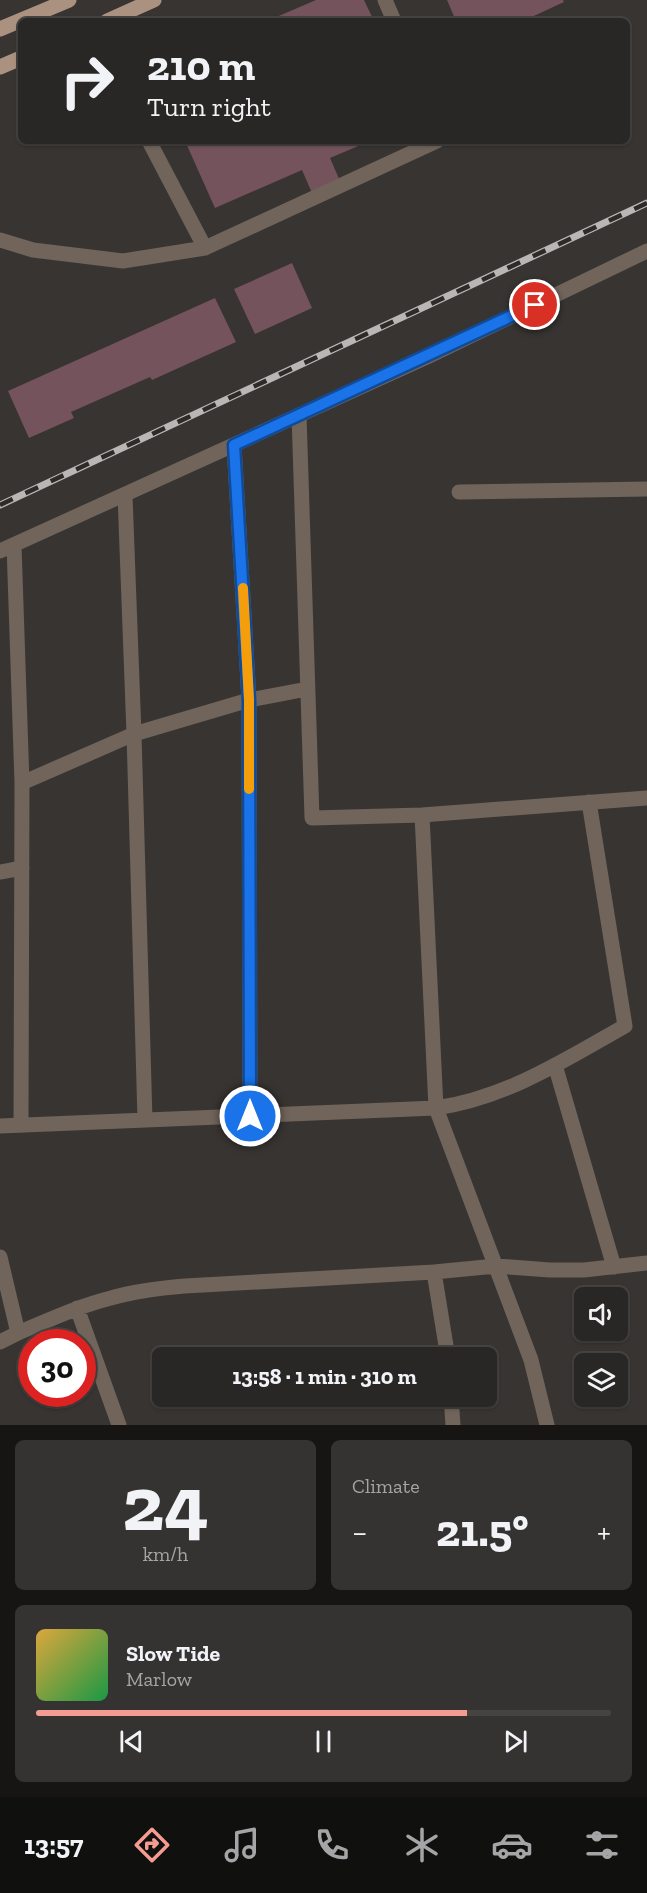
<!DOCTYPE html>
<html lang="en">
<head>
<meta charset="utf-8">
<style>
  body { margin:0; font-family:"Zilla Slab",serif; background:#353332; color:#f1f3f6; height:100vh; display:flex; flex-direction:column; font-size:22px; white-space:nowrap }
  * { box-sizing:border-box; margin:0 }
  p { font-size:20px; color:#a5a5a7 }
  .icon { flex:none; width:33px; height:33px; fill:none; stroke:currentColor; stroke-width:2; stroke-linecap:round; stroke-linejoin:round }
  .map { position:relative; height:1425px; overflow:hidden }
  .sheet { display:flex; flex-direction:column; gap:15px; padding:15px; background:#171514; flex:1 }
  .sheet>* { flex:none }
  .hud { position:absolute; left:18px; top:18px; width:612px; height:126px; border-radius:9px; box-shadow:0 2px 4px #0004,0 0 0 2px #454442; background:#292725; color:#f1f3f6; overflow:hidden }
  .buttons { position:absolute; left:574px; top:1287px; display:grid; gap:12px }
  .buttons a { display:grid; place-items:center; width:54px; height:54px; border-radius:9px; background:#292725; box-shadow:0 2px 4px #0004,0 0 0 2px #454442; font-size:30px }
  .speed { position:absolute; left:18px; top:1329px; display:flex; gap:12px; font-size:30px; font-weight:700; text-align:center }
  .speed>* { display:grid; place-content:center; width:78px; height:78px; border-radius:50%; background:#292725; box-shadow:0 2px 4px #0004,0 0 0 2px #454442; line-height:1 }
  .speed .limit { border:9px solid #d22; background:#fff; color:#111 }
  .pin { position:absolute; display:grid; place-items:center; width:51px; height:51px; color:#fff; margin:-26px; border:3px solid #fff; border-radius:50%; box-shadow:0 2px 6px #0007 }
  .me { position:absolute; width:66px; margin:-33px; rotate:0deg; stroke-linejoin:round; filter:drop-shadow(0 0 4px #0008) }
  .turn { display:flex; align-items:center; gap:21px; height:126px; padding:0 30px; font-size:27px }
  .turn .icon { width:78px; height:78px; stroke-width:2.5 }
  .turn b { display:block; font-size:42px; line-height:51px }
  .big { font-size:45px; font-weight:700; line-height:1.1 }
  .sheet .card { flex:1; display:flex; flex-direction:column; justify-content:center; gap:9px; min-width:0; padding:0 21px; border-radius:9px; background:#353332 }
  .sheet .dial { align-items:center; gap:0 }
  .dial b { font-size:78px; line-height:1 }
  .song { display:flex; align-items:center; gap:18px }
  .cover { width:72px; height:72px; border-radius:9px; background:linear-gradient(135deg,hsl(40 70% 55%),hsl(140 70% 35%)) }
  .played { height:6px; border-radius:3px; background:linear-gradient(90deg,#f59c92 75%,#454442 75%) }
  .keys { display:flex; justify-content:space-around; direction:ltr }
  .heat { display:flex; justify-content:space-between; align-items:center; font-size:33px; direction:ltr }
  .sheet .tiles { flex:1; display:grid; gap:15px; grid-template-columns:1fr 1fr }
  .card:last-child { grid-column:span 2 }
  .trip { position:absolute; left:152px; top:1347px; width:345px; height:60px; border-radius:9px; background:#292725; box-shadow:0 2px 4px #0004,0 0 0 2px #454442; font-weight:700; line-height:60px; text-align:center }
  .menu { display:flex; height:96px; justify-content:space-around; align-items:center; background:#10100f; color:#a5a5a7 }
  .menu .icon { width:42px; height:42px }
  .menu .active { color:#f59c92 }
  .menu b { font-size:27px; color:#f1f3f6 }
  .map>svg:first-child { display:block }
  .building { fill:#74535d }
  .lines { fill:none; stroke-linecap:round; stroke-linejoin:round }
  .minor { stroke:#70645b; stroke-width:15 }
  .major { stroke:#ab9280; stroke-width:15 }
  .rail-casing { stroke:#b9b7b5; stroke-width:7 }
  .rail { stroke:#2d2a27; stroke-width:4.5; stroke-dasharray:14; stroke-linecap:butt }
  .route-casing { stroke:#114b97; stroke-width:15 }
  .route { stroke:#1a73e8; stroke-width:10 }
  .slow { stroke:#f59e0b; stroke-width:10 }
</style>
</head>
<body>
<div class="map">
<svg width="647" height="1425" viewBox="0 0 647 1425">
  <rect width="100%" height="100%" fill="#373431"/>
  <path class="building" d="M316,0h48l10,21h-107z
    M447,0h116l1,2 -41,19h-67z
    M185,141h185l-40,17 10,23 -28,12 -10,-23 -87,38z
    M292,263l20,45 -57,26 -21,-45z
    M215,298l21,44 -84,38 -2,-3 -79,35 3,6 -45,20 -21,-47z"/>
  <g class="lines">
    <path class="minor" d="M385,0l9,21
      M149,141l56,107
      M0,240l33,10 90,11 82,-13 232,-107
      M299,415l13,403 110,-3
      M234,445l15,255 1,416
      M459,492l188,-3
      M125,495l9,239 11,386
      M14,545l8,238 -1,342
      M0,551l427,-194 220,-106
      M22,783l112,-49 115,-34 58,-11
      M0,872l22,-4
      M555,1065l59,202
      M0,1126l436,-18 -14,-293 225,-17
      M0,1257l18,76 -18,9
      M434,1272l14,86
      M77,1308l42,117
      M18,1333c31,-13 61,-27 93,-35 24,-7 49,-10 74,-12l249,-14 62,-6 54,4h34l63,-7
      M451,1396l2,29
      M547,1425l-16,-65 -95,-252c70,-10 129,-48 189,-82l-36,-224"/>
    <path class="major" d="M107,21l47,-21
      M0,29l69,-29
      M0,67l21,-9"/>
    <defs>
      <path id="rail" d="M0,505l647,-302"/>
    </defs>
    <use href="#rail" class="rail-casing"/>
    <use href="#rail" class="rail"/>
  </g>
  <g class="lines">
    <defs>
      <path id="route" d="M250,1116l-1,-416 -15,-255 301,-140"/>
    </defs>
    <use href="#route" class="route-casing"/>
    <use href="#route" class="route"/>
    <path class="slow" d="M243,588l6,112v89"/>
  </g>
</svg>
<div class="buttons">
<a><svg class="icon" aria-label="sound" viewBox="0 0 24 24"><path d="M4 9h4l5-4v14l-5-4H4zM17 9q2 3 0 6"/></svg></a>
<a><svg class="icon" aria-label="layers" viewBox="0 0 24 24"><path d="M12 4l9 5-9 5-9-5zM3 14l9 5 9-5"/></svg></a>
</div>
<div class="speed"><div class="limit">30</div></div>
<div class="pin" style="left:535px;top:305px;background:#d93025"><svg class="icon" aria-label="arrive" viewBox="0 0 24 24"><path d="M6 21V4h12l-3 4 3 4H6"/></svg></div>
<svg class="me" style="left:250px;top:1116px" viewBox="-20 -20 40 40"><circle r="17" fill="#1a73e8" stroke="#fff" stroke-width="3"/><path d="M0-11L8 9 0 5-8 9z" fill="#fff"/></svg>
<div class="trip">13:58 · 1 min · 310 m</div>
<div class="hud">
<div class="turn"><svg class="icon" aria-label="right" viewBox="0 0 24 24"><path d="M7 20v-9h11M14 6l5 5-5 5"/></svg><div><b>210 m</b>Turn right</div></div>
</div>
</div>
<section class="sheet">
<div class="tiles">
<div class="card dial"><b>24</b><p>km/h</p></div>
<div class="card"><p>Climate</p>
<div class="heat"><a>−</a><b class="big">21.5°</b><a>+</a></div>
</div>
<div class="card">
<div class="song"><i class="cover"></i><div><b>Slow Tide</b><p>Marlow</p></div></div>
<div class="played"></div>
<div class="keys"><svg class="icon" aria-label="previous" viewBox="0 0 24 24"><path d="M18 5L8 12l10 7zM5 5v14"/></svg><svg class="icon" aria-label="pause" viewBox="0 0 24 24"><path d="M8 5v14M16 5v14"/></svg><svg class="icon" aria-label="next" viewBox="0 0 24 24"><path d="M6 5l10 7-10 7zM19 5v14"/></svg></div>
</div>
</div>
</section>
<nav class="menu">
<b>13:57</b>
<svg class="icon active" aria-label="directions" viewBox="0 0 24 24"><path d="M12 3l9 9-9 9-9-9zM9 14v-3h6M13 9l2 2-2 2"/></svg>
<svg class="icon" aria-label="music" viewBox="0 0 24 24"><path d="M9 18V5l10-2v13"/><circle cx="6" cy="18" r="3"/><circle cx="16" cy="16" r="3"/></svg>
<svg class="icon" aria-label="phone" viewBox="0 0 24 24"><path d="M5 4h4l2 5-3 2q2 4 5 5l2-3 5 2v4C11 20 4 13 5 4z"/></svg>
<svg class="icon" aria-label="climate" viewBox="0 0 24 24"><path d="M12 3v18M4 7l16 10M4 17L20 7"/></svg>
<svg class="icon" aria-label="car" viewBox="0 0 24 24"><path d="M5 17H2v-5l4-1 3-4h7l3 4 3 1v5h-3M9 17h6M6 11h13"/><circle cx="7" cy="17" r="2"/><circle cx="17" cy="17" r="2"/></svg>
<svg class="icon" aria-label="filters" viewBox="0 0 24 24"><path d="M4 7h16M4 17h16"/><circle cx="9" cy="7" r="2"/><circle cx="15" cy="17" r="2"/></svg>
</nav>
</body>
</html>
